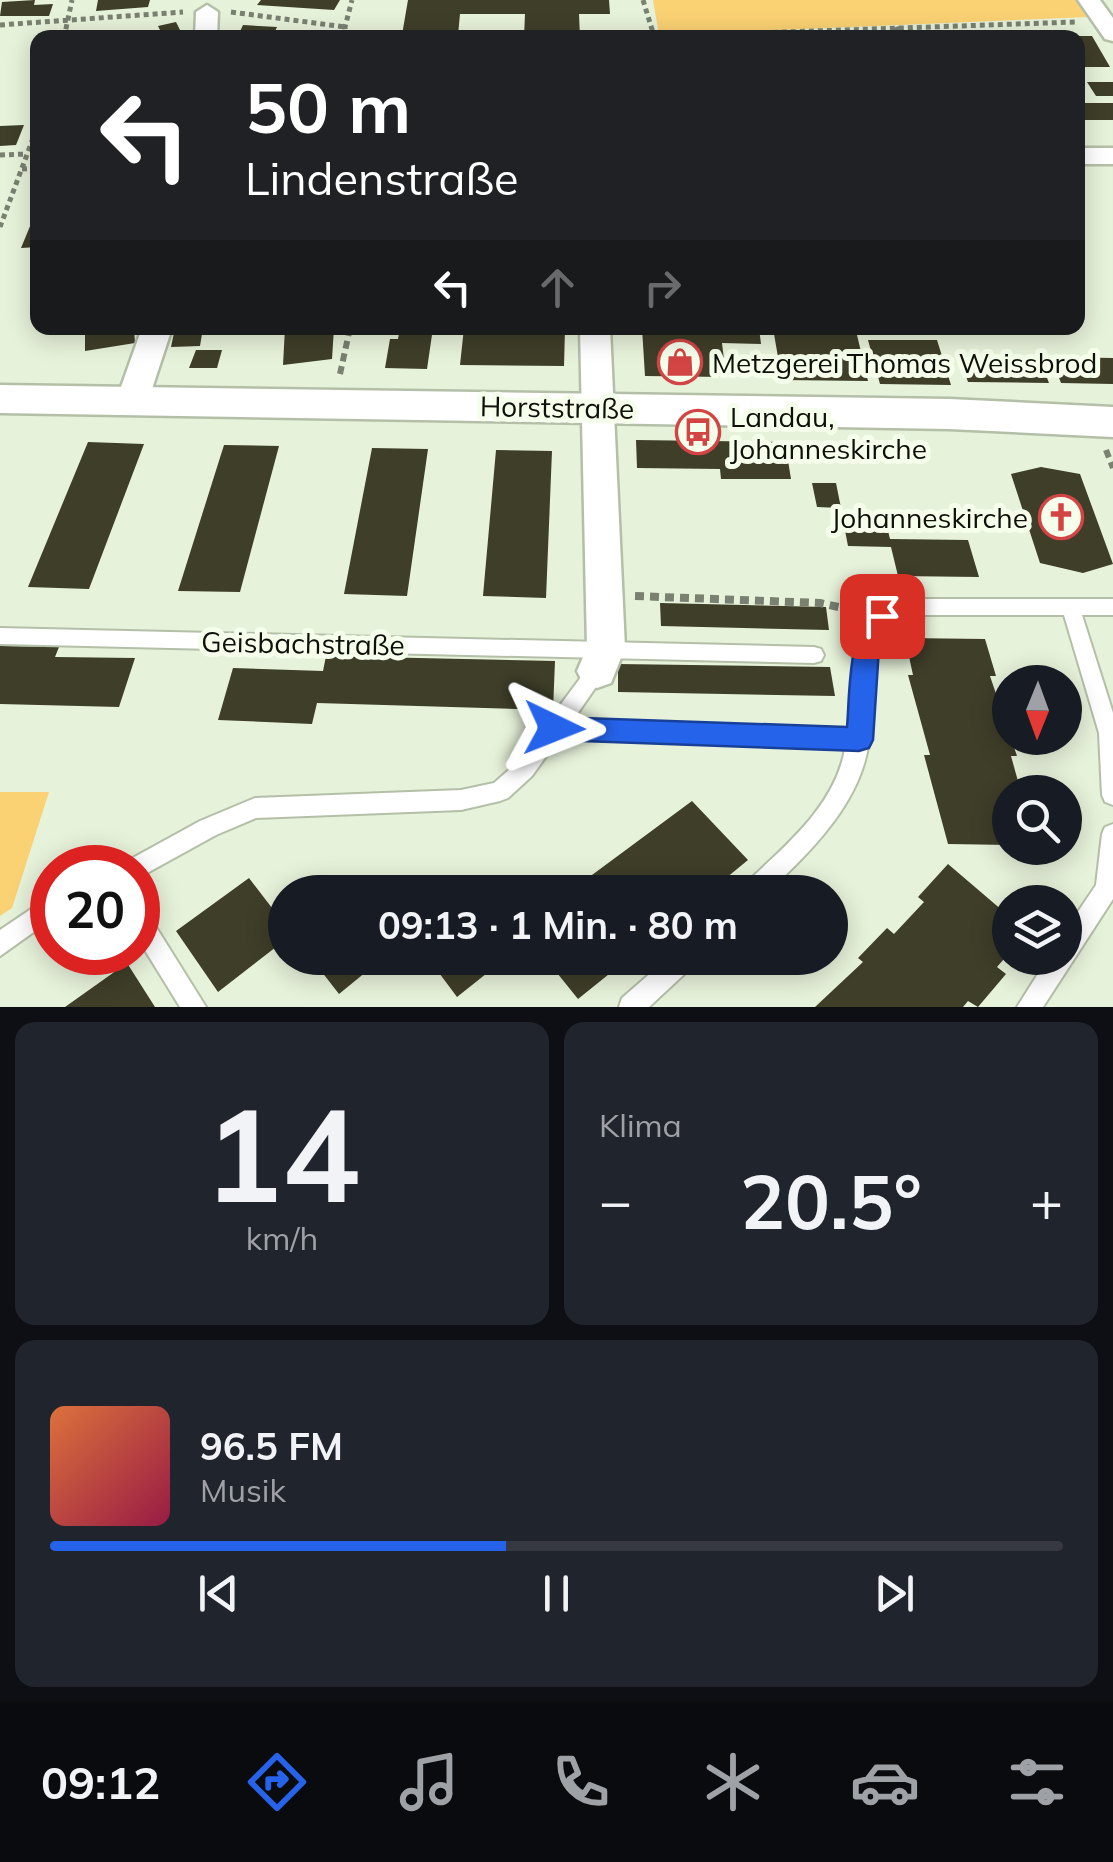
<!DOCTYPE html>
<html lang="de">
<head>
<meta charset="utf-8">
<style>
  body { margin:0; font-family:Mulish,sans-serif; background:#20242c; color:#f1f3f6; height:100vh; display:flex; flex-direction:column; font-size:38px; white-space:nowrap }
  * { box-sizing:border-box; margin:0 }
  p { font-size:32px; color:#9ea1a6 }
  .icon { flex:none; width:55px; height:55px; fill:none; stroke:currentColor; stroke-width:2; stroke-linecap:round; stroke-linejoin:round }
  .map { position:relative; height:1007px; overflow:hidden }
  .details { display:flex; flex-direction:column; gap:15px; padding:15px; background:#0d0f14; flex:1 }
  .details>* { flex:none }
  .banner { position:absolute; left:30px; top:30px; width:1055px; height:305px; border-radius:20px; box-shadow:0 5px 25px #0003; background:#202124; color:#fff; overflow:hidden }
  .needle { width:65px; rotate:181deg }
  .fabs { position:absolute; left:992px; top:665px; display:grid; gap:20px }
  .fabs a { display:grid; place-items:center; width:90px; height:90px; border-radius:50%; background:#171b24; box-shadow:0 5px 25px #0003; font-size:50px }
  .speed { position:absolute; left:30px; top:845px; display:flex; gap:20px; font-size:50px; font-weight:700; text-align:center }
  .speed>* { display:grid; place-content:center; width:130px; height:130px; border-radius:50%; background:#171b24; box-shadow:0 5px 25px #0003; line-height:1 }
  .speed .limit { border:15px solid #d22; background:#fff; color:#111 }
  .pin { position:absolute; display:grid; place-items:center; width:85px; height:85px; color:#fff; margin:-42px; border-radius:20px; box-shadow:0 5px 15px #0006 }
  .me { position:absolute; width:110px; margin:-55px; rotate:92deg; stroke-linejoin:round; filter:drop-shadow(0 0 8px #0008) }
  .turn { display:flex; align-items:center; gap:35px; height:210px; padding:0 50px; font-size:45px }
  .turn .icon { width:130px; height:130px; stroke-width:2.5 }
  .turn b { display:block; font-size:70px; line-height:85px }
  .lanes { display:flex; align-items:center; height:95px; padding:0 50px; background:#0003; justify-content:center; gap:50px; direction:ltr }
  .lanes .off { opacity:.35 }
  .big { font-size:75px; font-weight:700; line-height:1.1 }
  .details .widget { flex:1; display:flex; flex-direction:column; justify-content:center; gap:15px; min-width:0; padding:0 35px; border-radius:20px; background:#20242c }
  .details .dial { align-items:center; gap:0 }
  .dial b { font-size:130px; line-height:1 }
  .song { display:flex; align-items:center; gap:30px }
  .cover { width:120px; height:120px; border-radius:15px; background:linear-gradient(135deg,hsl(20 70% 55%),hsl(340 70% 35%)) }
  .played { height:10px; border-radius:5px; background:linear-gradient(90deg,#2563eb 45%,#363941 45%) }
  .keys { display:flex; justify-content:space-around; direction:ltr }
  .heat { display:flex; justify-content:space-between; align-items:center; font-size:55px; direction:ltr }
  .details .tiles { flex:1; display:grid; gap:15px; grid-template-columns:1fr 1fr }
  .widget:last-child { grid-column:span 2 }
  .trip { position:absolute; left:268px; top:875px; width:580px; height:100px; border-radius:50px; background:#171b24; box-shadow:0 5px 25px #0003; font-weight:700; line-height:100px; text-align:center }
  .dock { display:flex; height:160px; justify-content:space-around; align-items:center; background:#090b0e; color:#9ea1a6 }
  .dock .icon { width:70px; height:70px }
  .dock .active { color:#2563eb }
  .dock b { font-size:45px; color:#f1f3f6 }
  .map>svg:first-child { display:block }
  .green { fill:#fad173 }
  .building { fill:#3e3e29 }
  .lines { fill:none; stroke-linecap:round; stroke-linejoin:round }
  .service-casing { stroke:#b4bfa8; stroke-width:4 }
  .minor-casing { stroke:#b4bfa8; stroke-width:5 }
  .tertiary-casing { stroke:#b4bfa8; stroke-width:5 }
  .path-far2 { stroke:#7a8171; stroke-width:5; stroke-dasharray:5 4; stroke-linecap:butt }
  .path-far1 { stroke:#7a8171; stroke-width:6; stroke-dasharray:8 5; stroke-linecap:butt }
  .path { stroke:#7a8171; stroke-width:8; stroke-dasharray:9 6; stroke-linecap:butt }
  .service { fill:#fff; fill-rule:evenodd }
  .minor { fill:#fff; fill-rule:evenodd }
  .tertiary { fill:#fff; fill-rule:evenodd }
  .route { fill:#2563eb; stroke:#184099; stroke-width:2.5 }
  .labels { text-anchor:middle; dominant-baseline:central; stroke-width:10; stroke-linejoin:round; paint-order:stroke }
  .poi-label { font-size:28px; fill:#0e1109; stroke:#f5feeb; text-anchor:start }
  .street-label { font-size:28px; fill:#0e1109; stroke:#f5feeb }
</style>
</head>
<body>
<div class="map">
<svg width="1113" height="1007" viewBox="0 0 1113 1007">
  <rect width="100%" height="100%" fill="#e7f2da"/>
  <path class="green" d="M653,0h423l12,17 -429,18z
    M0,792h49l-37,116 -12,8z"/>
  <path class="building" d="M35,0l-1,5 19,-1 -4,12h-49l2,-14z
    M98,0h52l-2,7 -52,4z
    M261,0h79l-6,10 -77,-5z
    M408,0h201l1,14h-31l1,24h-56l1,-24h-65l-2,21h-56z
    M176,22l8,16h-20l-6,-12z
    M243,25l34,2 -5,11h-35z
    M1078,36h14l18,31h-32z
    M1087,82h26v14h-17z
    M1078,103h35v17h-28z
    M24,125l-8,20 -16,1v-20z
    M33,219h5v28l-17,1z
    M90,328h44l1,15 -50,8v-20z
    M175,328h28l-3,18 -29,1z
    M285,328h49l-2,31 -49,6z
    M400,328h33l-6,41 -42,-1 5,-29h8z
    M464,328l101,1 -1,37 -104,-1z
    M642,328h117l2,16 -39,-1 4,34 -81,-1z
    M774,334l83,1 11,46 -86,-1z
    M868,340h69l14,45 -71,-1z
    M196,350h26l-5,18h-28z
    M959,356l80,1 10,26 -81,-1z
    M1051,357l62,1v26l-52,-1z
    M636,440l149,2 6,37h-70l-1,-10 -83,-1z
    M88,442l56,2 -55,145 -61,-2z
    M224,445l55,1 -39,146 -62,-1z
    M372,448l56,1 -21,147 -63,-2z
    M496,450l56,1 -6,147 -63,-2z
    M1041,467l39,7 33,90 -30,9 -43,-10 -29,-89z
    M812,483h24l5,25 -24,-1z
    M842,515h42l6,24 78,1 11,37 -81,-1 -7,-29 -43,-1z
    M660,603l166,4 3,23 -168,-4z
    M905,638l80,1 11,37h-6l27,80h-6l10,36h-11v53l-62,-1 -24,-89h6l-22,-80h5z
    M0,646l59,1 -4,10 80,1 -16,49 -119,-3z
    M326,656l229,5 -2,49 -236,-7 -5,21 -94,-4 15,-52 90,3z
    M618,664l212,3 5,29 -217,-4z
    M692,801l56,59 -39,32h-140z
    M948,864l62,53v35l-13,15 9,7 -28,33 -10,-6 -5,6h-148l48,-45 -5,-4 29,-30 7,6 30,-32 -6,-5z
    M249,878l36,47v15l-67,52 -42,-61z
    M311,958h72l-44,36z
    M428,958h78l-49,39z
    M545,958h84l-51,41z
    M127,963l28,44h-90z"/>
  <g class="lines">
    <defs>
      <path id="service" d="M914,599h199v16h-31l31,98v92l-8,-3 -3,-7 -3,-62 -35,-118h-150l-23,5c-20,24 -25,82 -23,113 0,2 2,5 1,7 -7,62 -58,111 -101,152h-26l3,-8c40,-38 90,-78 100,-135l-285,-12 -28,39 -24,22 -8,3 -39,9 -205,8 -40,17 -78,43v-10h-12l3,-8 71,-39 55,-23 206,-8 33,-7 24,-21 72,-97 7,-2 7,2 3,6 -34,49 275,10c3,-32 2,-97 29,-120 9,-8 25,-9 37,-11z
        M0,628l814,19 7,2 3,6 -3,6 -7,2 -814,-19z
        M1113,824v75l-70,108h-26l31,-49h17v-27l31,-46 6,-51 3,-7z
        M52,895v24l-52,37v-26z
        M138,908l8,3 60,96h-26l-42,-68z
        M668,958h29l-4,8 -44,41h-30l3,-9z"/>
      <path id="minor" d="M1078,0h22l13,18v23l-8,-2z
        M207,5l11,7 -1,26h-22l1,-26z
        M1078,148h35v16h-35z
        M142,328h30l-24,73 -5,8 -11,3 -11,-3 -5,-8z
        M580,328h30l15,320 -14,35 -14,5 -14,-5 -6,-12 10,-23z"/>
      <path id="tertiary" d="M0,385l949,14 164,8v30l-164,-8 -949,-16z"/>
    </defs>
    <use href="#service" class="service-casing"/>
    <use href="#minor" class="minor-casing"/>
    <use href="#tertiary" class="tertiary-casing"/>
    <path class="path-far2" d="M643,0l11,36
      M231,12l114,15
      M0,25l183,-13
      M896,27l5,11
      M64,38l8,-38
      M347,38l-2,-11 7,-27
      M611,38l464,-16
      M0,155l27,-1
      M22,169l16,-1
      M0,227l38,-102"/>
    <path class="path-far1" d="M340,374l10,-46
      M1106,450l7,18"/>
    <path class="path" d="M635,596l185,7 37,8"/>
    <use href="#service" class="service"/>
    <use href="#minor" class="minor"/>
    <use href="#tertiary" class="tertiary"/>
  </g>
  <path class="route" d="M882,606l9,3 4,7 -16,32 -6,92 -4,8 -10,3 -305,-11 -10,-3 -4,-9 4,-8 10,-3 293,10c3,-32 0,-109 35,-121z"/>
  <defs>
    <symbol id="shop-ring" viewBox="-11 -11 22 22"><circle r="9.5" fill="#f5feeb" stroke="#d34444" stroke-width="1.5"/><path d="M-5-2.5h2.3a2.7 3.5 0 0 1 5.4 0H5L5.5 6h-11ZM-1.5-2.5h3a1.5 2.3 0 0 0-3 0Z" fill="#d34444"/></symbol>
    <symbol id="bus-ring" viewBox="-11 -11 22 22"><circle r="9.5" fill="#f5feeb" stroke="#d34444" stroke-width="1.5"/><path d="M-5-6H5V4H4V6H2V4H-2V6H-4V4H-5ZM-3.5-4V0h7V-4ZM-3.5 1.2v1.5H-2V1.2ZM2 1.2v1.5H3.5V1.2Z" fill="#d34444"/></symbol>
    <symbol id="church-ring" viewBox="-11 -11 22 22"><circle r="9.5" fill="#f5feeb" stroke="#d34444" stroke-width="1.5"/><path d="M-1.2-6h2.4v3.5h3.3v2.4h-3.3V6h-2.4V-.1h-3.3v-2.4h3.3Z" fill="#d34444"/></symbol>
  </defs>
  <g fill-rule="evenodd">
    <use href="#shop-ring" x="655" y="337" width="50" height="50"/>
    <use href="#bus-ring" x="673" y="407" width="50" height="50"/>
    <use href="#church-ring" x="1036" y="492" width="50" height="50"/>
  </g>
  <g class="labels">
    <g class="poi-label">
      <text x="712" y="362">Metzgerei Thomas Weissbrod</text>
      <text x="730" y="416">Landau,<tspan x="730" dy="32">Johanneskirche</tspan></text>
      <text x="1028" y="517" text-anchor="end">Johanneskirche</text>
    </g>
    <g class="street-label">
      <text transform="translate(557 407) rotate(1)">Horststraße</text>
      <text transform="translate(303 643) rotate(1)">Geisbachstraße</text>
    </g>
  </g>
</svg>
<div class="fabs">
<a><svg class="needle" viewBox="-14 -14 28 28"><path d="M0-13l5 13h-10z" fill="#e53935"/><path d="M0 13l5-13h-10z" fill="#9ea1a6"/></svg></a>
<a><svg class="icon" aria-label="search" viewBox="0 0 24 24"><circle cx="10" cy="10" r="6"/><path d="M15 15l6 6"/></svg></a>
<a><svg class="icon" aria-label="layers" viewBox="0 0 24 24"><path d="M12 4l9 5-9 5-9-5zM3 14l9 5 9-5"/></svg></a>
</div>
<div class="speed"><div class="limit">20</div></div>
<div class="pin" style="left:882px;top:616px;background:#d93025"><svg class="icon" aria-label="arrive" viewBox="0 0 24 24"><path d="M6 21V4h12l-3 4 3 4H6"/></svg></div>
<svg class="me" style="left:554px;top:728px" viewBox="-20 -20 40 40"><path d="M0-17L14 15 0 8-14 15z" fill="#2563eb" stroke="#fff" stroke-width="4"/></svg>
<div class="trip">09:13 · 1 Min. · 80 m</div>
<div class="banner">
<div class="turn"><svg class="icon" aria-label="left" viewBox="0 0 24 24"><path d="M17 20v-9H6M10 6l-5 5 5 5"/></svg><div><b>50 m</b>Lindenstraße</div></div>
<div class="lanes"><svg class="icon" aria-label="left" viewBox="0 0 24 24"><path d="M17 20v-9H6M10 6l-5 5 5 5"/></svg><svg class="icon off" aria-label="ahead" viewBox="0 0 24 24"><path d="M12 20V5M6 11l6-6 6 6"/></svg><svg class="icon off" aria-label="right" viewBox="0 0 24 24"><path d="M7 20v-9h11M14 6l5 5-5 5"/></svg></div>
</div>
</div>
<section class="details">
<div class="tiles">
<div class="widget dial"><b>14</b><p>km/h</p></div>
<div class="widget"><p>Klima</p>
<div class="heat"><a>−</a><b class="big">20.5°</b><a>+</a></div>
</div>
<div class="widget">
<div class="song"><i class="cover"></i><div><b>96.5 FM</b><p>Musik</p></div></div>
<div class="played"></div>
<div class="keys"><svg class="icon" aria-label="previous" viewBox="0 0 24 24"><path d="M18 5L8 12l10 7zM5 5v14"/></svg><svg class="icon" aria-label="pause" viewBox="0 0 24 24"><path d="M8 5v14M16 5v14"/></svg><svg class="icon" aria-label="next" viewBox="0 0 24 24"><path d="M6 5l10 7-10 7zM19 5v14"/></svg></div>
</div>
</div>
</section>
<nav class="dock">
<b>09:12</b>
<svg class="icon active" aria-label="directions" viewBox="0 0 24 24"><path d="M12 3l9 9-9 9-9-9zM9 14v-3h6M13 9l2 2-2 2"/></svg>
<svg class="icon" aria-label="music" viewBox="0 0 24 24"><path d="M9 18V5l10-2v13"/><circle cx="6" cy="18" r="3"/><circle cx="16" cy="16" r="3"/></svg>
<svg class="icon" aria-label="phone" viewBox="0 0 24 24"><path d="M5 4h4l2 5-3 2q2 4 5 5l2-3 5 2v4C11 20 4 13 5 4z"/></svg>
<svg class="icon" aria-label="climate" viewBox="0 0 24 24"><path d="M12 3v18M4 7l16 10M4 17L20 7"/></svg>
<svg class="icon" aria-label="car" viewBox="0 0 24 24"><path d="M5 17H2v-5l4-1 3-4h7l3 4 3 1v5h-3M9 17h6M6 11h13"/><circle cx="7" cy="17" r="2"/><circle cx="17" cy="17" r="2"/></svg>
<svg class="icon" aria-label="filters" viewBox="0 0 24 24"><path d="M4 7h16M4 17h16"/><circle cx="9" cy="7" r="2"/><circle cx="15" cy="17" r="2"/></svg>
</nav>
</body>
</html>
